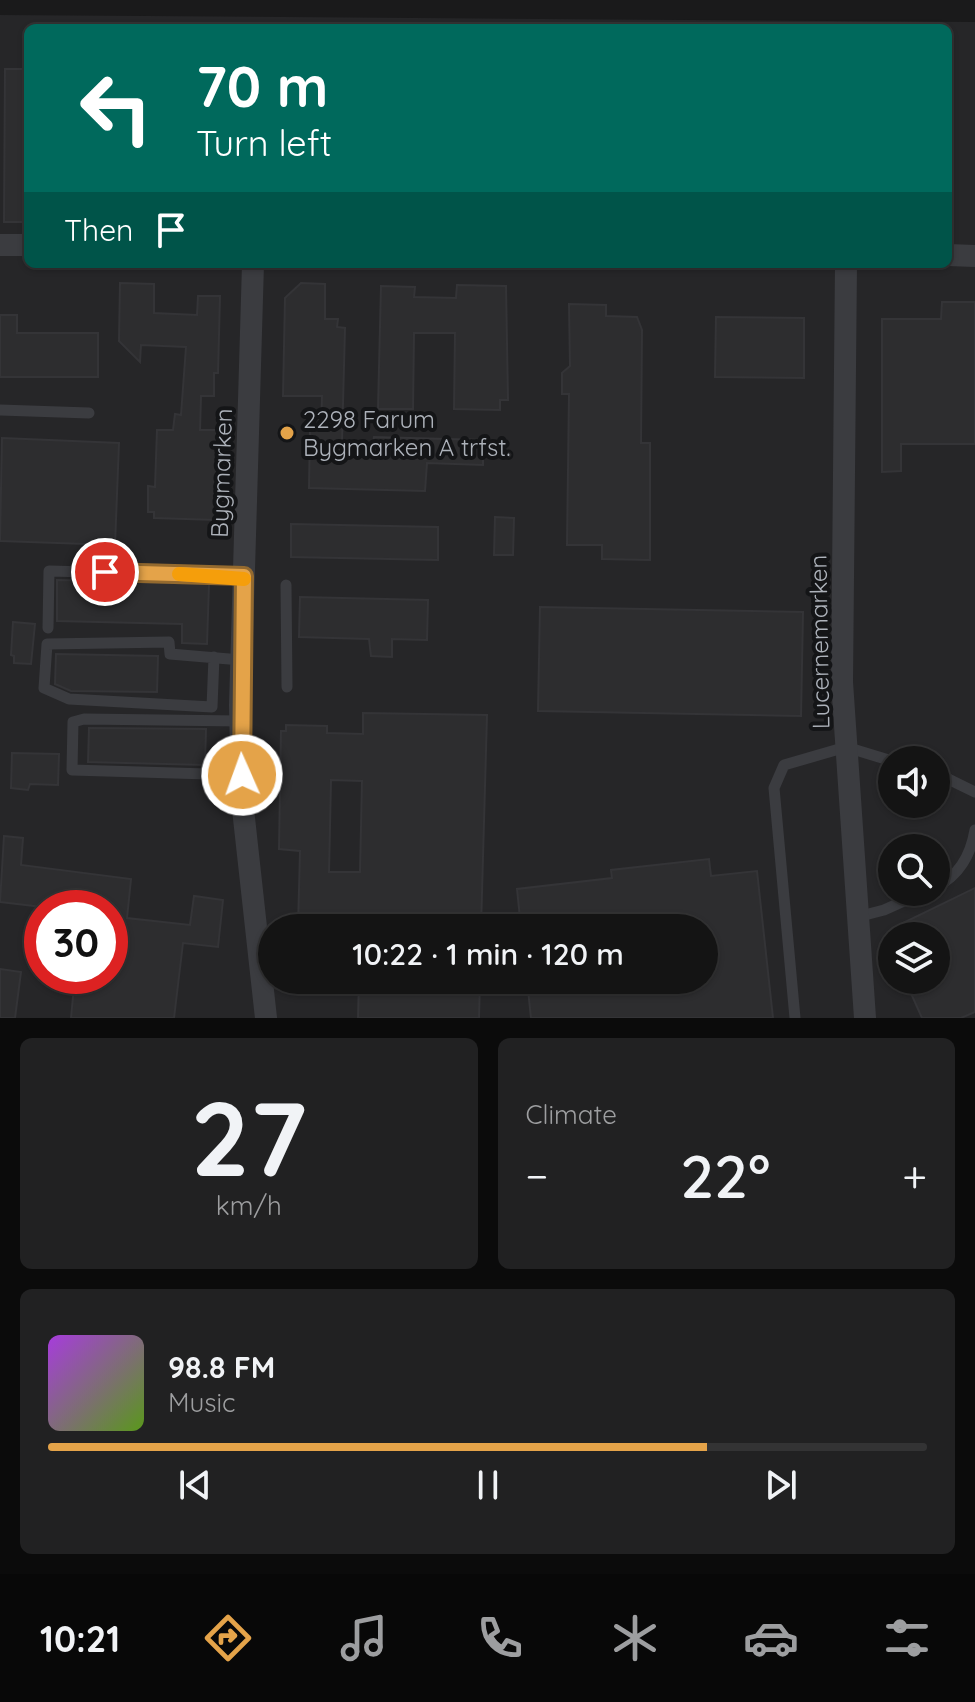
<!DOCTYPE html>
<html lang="en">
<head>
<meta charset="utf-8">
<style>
  body { margin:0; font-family:Quicksand,sans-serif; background:#212122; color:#f1f3f6; height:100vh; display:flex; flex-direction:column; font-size:30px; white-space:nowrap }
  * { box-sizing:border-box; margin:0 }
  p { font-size:26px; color:#9d9ea0 }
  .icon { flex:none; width:44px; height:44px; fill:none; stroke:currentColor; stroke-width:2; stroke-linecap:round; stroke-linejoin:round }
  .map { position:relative; height:1018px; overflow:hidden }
  .details { display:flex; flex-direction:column; gap:20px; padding:20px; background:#0b0b0b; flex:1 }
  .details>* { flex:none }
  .banner { position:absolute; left:24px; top:24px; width:928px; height:244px; border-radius:12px; box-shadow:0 2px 6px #0004,0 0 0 2px #333334; background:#00695c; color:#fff; overflow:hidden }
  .buttons { position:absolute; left:878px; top:746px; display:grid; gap:16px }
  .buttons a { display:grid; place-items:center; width:72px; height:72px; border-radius:50%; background:#141414; box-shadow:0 2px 6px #0004,0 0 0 2px #333334; font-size:40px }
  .speed { position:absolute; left:24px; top:890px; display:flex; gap:16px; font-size:40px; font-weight:700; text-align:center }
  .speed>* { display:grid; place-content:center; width:104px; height:104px; border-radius:50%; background:#141414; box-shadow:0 2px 6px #0004,0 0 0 2px #333334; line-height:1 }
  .speed .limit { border:12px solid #d22; background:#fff; color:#111 }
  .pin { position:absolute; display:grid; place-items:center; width:68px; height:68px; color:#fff; margin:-34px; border:4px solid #fff; border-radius:50%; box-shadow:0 2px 8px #0007 }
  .me { position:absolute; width:88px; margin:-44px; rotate:358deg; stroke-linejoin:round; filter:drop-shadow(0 0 6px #0008) }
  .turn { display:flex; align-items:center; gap:28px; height:168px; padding:0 40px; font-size:36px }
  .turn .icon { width:104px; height:104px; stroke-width:2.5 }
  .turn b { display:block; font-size:56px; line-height:68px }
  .then { display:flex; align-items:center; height:76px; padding:0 40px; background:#0003; gap:16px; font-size:30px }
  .big { font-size:60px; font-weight:600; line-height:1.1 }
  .details .card { flex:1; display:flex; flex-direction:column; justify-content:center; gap:12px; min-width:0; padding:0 28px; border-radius:12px; background:#212122 }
  .details .dial { align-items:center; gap:0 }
  .dial b { font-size:104px; line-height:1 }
  .song { display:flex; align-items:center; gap:24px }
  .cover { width:96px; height:96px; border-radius:12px; background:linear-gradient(135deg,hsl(280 70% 55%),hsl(90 70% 35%)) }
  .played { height:8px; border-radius:4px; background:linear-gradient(90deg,#e4a349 75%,#333334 75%) }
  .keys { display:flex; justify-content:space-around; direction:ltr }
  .heat { display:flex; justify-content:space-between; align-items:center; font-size:44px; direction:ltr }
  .details .tiles { flex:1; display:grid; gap:20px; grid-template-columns:1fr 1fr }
  .card:last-child { grid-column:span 2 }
  .trip { position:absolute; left:258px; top:914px; width:460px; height:80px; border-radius:40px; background:#141414; box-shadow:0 2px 6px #0004,0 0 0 2px #333334; font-weight:600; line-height:80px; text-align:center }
  .menu { display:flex; height:128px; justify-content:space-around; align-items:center; background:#080808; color:#9d9ea0 }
  .menu .icon { width:56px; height:56px }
  .menu .current { color:#e4a349 }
  .menu b { font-size:36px; color:#f1f3f6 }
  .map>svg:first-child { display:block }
  .built { fill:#262628; fill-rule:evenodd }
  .building { fill:#2d2d2f; stroke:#343437; stroke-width:2; fill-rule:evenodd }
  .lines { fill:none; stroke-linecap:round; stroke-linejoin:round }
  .service { stroke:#3b3c40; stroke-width:11 }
  .minor { stroke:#3b3c40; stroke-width:22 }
  .route-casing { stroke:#946a2f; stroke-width:20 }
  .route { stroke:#e4a349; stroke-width:14 }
  .slow { stroke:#f59e0b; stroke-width:14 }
  .poi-dot { fill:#e4a349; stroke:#141517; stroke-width:3 }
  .labels { text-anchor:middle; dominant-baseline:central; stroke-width:8; stroke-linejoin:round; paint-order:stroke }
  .poi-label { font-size:24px; fill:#adb2ba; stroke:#141517; text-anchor:start }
  .street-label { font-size:24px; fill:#adb2ba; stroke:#141517 }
</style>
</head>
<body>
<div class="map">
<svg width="975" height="1018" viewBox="0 0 975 1018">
  <rect width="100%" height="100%" fill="#1a1a1b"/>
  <path class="built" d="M0,15l975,7v996h-975zM28,28h920v236h-920zM892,760h44v44h-44zM892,848h44v44h-44zM42,908h68v68h-68zM272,928h432v52h-432zM892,936h44v44h-44z"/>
  <path class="building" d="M5,69h23v153h-24z
    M120,283l34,1v29l43,2 1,-19h22l-2,77h-4v23h-13l-1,34h20l-3,90 -63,-2v-6h-6v-26l7,1 2,-57h16l2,-16 6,1 5,-68 -45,-2 -1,17 -21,-21z
    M301,283l24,1v35h13l-1,8 8,1 -3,114 31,1 1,-6 109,3v25l-56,-2 -2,28 -116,-3 1,-59 11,1 1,-34h-39l2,-98z
    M457,285l49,1 2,114h-8v10l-46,-1 1,-76h-41l-1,76h-35l3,-123 34,1 -1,10 42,1z
    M942,302h33v142h-74v27l-19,1v-153h59z
    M569,304l37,1v11l31,1 5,13 -1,113h9v117l-48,-1v-14h-35l2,-151h-7v-21l8,-7z
    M0,315h17v18h81v44h-98z
    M716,317l88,1v60l-89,-1z
    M2,438l117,5 -4,102 -115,-4z
    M495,517l19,1 -1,37h-19z
    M291,524l147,3v33l-147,-3z
    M57,580l152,4 -2,60 -25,-1v-19l-125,-3z
    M300,597l128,3 -1,40 -35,-1v18l-21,-1 -2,-17 -70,-2z
    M540,607l263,5 -2,104 -263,-5z
    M13,622l22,2 -4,40 -17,-1v-7l-3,-1z
    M56,654l102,2 -1,36 -86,-1 -16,-7z
    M363,713l124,2 -6,213h-183l2,-77 -21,-2 2,-118h5v-6l41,1v7l36,1zM331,780l31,1 -2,91h-31z
    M89,728l117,1 -1,36 -117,-3z
    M12,753l47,1 -1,31 -28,-1 -2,6 -17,-2z
    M4,836l19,2 -2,27 110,14 -4,39 63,7 4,-29 29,4 -5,47 -35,-4 -9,75h-103l4,-42h35v-68h-59l-51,-6z
    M709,859l2,17 46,-5 16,147h-242l-4,-38h177v-52h-183l-4,-39 95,-11 -1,-8z
    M975,888v124l-14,6h-39l-17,-38h31v-44h-29l-6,-12z
    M0,969l21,3 -6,46h-15z
    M359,980h121l-1,38h-121z"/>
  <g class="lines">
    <path class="service" d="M0,410l89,3
      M286,585l1,102
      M48,628l1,-57 195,5
      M214,657l-2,50 -143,-8 -25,-11 3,-44 122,-2 1,12 71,6
      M240,721l-156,-2 -11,3 -1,48 170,5
      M936,773l39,19
      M936,887c23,-11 35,-33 39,-57
      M857,917l27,-7 40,-18
      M795,1018l-21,-230 10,-23 62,-18 46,14"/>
    <path class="minor" d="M0,245h28
      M948,255l27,1
      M253,264l-13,441 2,95 24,218
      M846,264l-4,418 23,336"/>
  </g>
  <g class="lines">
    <defs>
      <path id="route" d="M105,572l139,4 -2,199"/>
    </defs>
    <use href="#route" class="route-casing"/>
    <use href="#route" class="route"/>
    <path class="slow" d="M179,574l65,5"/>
  </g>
  <circle class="poi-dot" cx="287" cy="433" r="8"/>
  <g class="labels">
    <g class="poi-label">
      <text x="303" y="419">2298 Farum<tspan x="303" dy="28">Bygmarken A trfst.</tspan></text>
    </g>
    <g class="street-label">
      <text transform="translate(221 473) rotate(-88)">Bygmarken</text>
      <text transform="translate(819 642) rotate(-91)">Lucernemarken</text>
    </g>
  </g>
</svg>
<div class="buttons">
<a><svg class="icon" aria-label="sound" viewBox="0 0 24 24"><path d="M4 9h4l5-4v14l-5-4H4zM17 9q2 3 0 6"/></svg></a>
<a><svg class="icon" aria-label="search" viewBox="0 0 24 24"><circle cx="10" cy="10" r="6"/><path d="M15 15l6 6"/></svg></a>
<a><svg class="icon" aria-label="layers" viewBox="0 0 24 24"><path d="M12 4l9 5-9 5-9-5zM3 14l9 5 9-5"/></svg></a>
</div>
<div class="speed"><div class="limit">30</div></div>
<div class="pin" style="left:105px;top:572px;background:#d93025"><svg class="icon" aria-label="arrive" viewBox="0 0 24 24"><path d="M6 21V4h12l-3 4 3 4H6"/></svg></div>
<svg class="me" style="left:242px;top:775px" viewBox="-20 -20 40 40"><circle r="17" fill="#e4a349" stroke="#fff" stroke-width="3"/><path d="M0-11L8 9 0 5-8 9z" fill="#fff"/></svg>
<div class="trip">10:22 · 1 min · 120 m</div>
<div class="banner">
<div class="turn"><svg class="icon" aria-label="left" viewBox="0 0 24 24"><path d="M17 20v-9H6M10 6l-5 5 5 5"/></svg><div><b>70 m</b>Turn left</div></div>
<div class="then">Then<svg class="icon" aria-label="arrive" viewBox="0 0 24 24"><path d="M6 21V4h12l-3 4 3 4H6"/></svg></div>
</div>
</div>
<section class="details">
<div class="tiles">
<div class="card dial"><b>27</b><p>km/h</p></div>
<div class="card"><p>Climate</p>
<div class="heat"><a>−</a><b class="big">22°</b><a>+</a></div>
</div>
<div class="card">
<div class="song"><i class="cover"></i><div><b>98.8 FM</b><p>Music</p></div></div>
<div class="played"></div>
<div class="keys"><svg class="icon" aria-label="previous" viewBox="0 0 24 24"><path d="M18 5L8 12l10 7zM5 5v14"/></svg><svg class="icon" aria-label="pause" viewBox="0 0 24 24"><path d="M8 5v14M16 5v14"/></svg><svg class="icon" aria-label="next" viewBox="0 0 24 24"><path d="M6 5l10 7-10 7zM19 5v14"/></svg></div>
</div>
</div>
</section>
<nav class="menu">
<b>10:21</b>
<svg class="icon current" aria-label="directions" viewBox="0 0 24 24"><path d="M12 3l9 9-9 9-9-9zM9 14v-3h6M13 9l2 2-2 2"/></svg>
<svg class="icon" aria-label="music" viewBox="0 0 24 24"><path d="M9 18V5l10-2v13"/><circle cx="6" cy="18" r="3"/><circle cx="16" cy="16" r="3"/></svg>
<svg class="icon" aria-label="phone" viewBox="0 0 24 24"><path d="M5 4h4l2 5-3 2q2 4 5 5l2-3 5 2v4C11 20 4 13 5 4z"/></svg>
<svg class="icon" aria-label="climate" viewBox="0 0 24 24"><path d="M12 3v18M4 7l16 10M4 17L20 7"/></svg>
<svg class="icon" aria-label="car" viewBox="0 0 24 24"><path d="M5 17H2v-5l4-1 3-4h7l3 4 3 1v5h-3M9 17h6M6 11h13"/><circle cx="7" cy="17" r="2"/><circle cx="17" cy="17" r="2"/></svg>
<svg class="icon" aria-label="filters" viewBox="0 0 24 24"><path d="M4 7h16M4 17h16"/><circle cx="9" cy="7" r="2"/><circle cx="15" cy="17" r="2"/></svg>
</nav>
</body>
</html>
